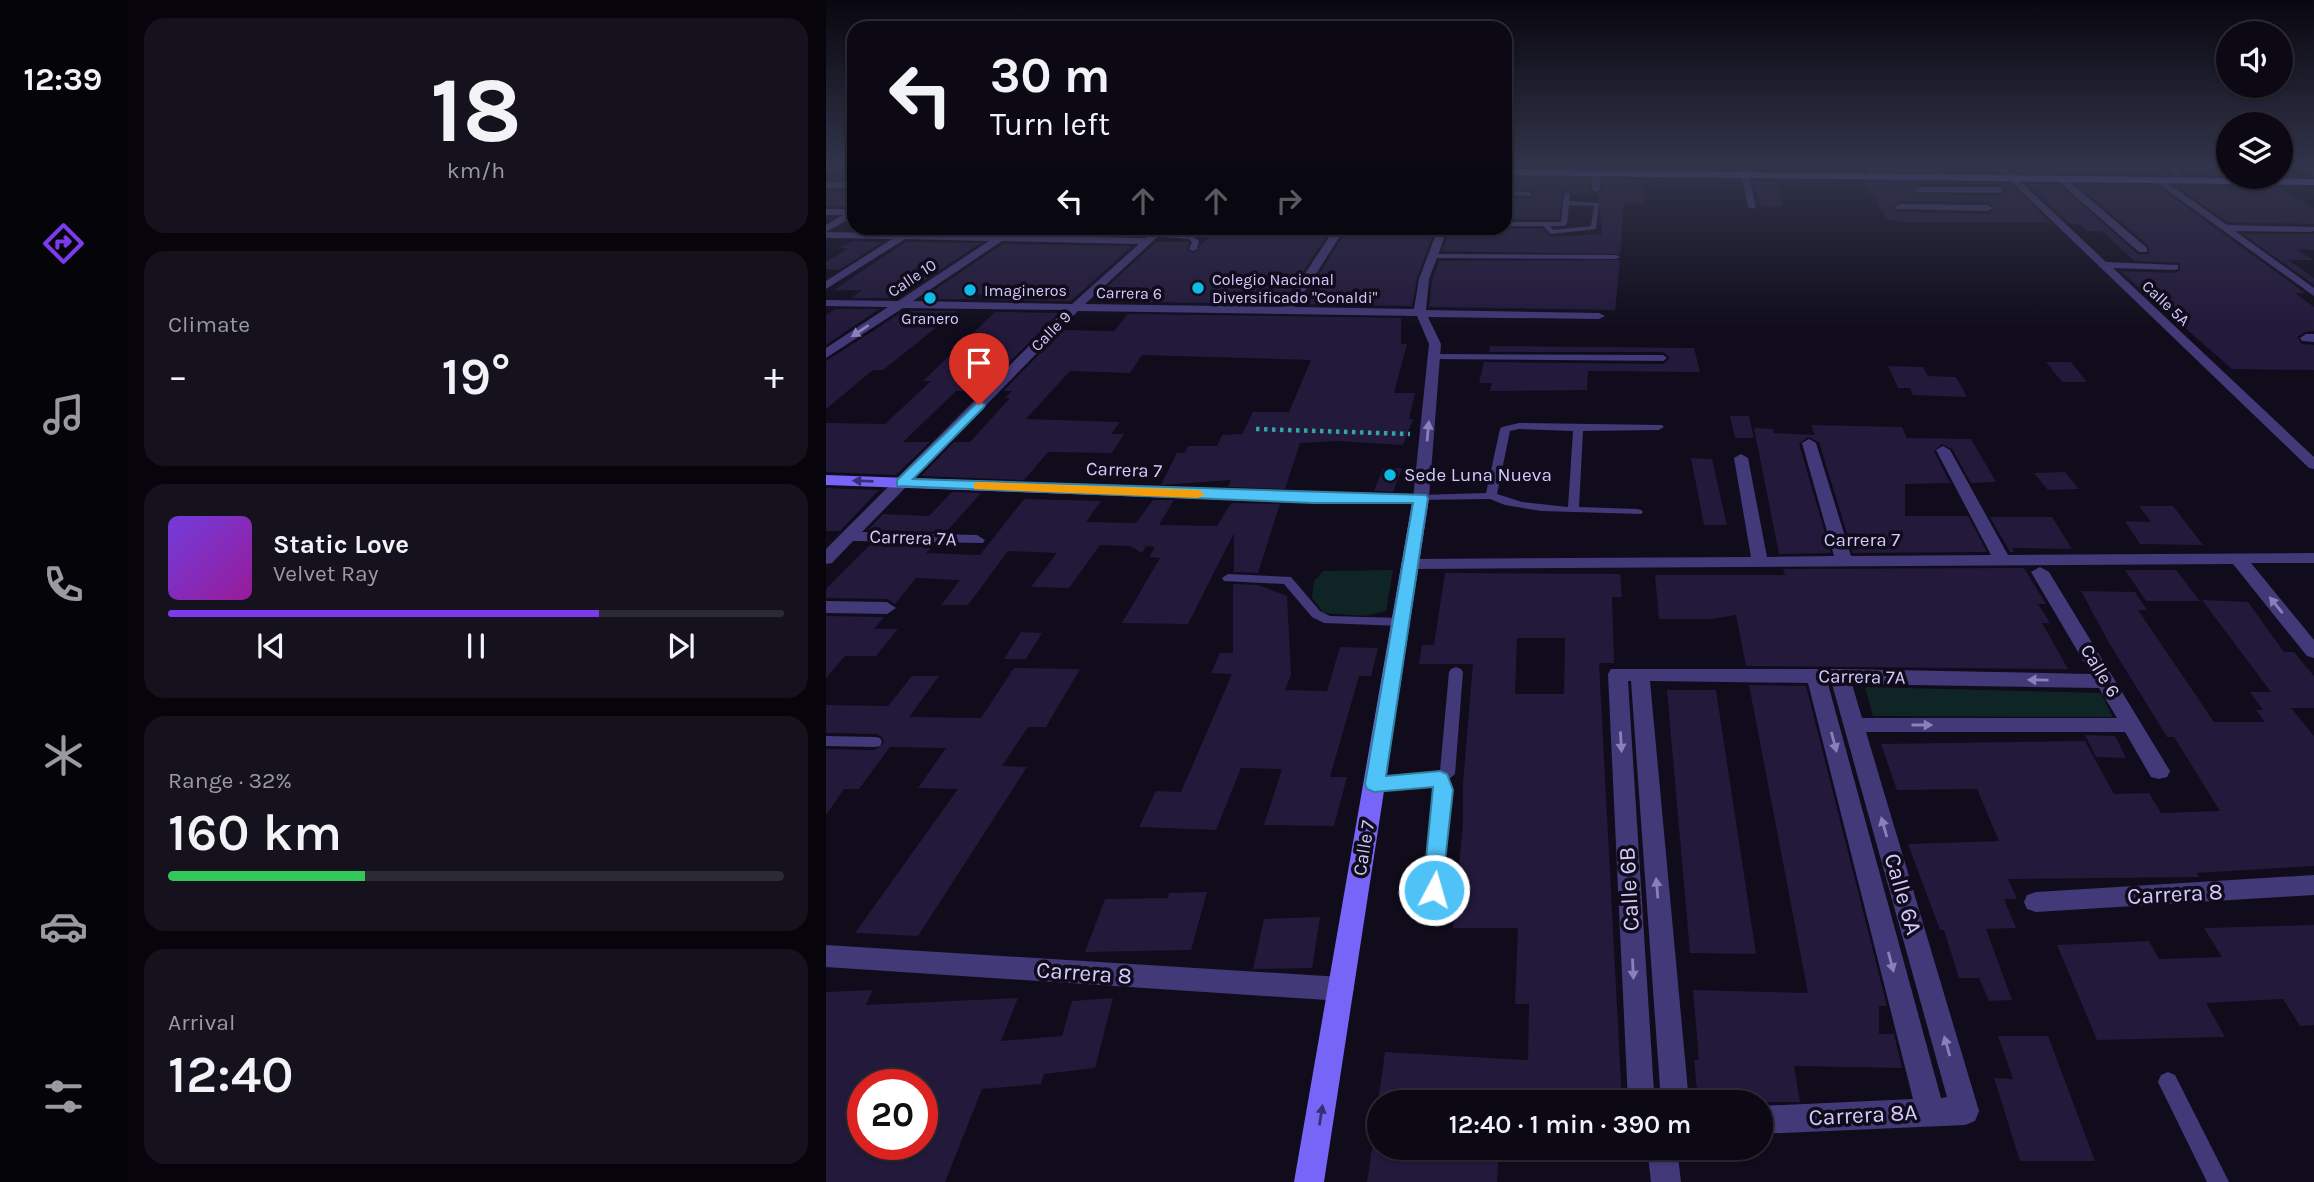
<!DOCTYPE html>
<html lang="en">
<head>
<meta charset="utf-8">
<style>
  body { margin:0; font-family:Karla,sans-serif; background:#15121d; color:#f1f3f6; height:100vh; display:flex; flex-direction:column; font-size:26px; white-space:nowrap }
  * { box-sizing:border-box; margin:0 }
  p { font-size:23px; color:#9a9aa0 }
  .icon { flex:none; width:38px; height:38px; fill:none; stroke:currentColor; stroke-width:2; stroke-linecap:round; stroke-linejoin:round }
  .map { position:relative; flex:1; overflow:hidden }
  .sheet { display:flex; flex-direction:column; gap:18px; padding:18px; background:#07050b; width:700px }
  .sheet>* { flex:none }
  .top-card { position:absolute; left:21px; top:21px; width:665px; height:214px; border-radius:21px; box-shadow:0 2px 5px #0004,0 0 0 2px #2c2a34; background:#0c0914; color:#f1f3f6; overflow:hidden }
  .controls { position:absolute; left:1390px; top:21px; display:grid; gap:14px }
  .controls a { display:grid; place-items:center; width:77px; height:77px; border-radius:50%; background:#0c0914; box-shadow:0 2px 5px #0004,0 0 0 2px #2c2a34; font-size:35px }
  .speed { position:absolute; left:21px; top:1069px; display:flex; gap:14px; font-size:35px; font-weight:700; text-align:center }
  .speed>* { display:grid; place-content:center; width:91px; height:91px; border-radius:50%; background:#0c0914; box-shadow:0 2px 5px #0004,0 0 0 2px #2c2a34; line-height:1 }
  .speed .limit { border:10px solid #d22; background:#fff; color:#111 }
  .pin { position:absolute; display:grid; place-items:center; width:60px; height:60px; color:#fff; margin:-72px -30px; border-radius:50% 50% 50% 0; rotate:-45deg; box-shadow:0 0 7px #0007 }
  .pin .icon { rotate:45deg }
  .me { position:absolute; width:77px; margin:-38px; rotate:6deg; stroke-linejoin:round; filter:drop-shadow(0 0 5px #0008) }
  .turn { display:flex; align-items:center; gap:24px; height:147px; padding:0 28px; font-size:32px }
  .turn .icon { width:91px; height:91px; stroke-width:2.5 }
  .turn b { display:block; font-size:49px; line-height:60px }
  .lanes { display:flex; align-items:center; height:66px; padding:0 28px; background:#0003; justify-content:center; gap:35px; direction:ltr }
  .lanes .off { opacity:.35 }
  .big { font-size:52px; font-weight:600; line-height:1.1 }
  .sheet .card { flex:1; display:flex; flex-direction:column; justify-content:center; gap:10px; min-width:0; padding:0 24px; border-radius:21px; background:#15121d }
  .sheet .dial { align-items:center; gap:0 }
  .dial b { font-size:91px; line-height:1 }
  .song { display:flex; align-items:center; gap:21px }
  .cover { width:84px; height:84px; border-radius:10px; background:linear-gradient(135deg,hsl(260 70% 55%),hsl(300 70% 35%)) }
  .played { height:7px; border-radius:4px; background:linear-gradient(90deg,#7c3aed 70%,#2c2a34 70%) }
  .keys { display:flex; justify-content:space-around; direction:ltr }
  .heat { display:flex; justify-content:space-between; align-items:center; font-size:38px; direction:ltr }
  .charge { height:10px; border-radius:5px; background:linear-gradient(90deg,#34c759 32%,#2c2a34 0) }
  .trip { position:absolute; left:541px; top:1090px; width:406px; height:70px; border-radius:35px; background:#0c0914; box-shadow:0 2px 5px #0004,0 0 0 2px #2c2a34; font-weight:600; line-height:70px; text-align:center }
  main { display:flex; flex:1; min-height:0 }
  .tabs { display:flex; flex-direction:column; width:126px; justify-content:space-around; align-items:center; background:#050408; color:#9a9aa0 }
  .tabs .icon { width:49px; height:49px }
  .tabs .current { color:#7c3aed }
  .tabs b { font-size:32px; color:#f1f3f6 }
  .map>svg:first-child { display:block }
  .green { fill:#0f2425 }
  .building { fill:#23193b; fill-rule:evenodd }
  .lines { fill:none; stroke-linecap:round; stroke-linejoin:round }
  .path { stroke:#32a3a7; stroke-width:4.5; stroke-dasharray:3.5 4.5; stroke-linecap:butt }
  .lane { fill:#423978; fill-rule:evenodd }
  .street { fill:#423978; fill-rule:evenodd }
  .secondary { fill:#7765f7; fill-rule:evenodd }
  .oneway { fill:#8b81ba }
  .oneway2 { fill:#393073 }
  .route { fill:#4fc3f7; stroke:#337fa1; stroke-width:2 }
  .slow { fill:#f59e0b }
  .poi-dot { fill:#0cbbe6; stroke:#100c1b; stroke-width:2.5 }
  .labels { text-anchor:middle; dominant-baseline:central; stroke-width:7; stroke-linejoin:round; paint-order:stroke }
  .far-street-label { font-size:16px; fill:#d4c9fc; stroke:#100c1b }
  .far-poi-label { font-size:16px; fill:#d4c9fc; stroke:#100c1b; text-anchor:start }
  .street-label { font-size:19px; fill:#d4c9fc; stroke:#100c1b }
  .poi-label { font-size:19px; fill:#d4c9fc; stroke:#100c1b; text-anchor:start }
  .near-street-label { font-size:23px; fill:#d4c9fc; stroke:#100c1b }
</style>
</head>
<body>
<main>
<nav class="tabs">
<b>12:39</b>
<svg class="icon current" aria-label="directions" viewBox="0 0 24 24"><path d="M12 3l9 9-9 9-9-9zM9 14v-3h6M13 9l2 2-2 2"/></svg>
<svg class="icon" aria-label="music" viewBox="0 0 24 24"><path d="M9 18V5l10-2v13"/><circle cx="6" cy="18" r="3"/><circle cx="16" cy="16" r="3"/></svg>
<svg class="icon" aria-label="phone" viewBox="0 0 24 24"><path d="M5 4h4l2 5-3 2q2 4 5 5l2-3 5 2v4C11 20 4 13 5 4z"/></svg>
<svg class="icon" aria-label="climate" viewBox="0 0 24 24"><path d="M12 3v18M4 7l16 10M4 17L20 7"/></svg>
<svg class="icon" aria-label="car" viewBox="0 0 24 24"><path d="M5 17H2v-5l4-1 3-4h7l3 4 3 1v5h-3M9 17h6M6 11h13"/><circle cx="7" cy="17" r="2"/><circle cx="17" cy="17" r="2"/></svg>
<svg class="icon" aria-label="filters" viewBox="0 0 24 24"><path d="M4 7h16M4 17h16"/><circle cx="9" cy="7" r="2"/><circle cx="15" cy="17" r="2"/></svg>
</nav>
<section class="sheet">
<div class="card dial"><b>18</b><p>km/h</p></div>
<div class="card"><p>Climate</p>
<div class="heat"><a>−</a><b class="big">19°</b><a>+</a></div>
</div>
<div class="card">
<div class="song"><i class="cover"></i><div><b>Static Love</b><p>Velvet Ray</p></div></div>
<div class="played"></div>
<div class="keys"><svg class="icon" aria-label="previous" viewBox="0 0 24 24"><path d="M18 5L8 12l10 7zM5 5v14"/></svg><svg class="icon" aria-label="pause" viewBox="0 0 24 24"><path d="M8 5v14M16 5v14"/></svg><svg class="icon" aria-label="next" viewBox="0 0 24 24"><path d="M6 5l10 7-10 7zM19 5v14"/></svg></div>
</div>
<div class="card"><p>Range · 32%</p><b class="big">160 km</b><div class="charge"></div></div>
<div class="card"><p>Arrival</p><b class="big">12:40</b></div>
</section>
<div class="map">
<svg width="1488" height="1182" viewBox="0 0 1488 1182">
  <rect width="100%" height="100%" fill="#100c1b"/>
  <path class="green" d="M567,570l-7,41 -21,5 -41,-3 -12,-15 2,-17 9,-10z
    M1039,687l236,6 12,24 -240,-1z"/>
  <path class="building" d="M696,164h117l1,4 -118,-1z
    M1192,164h47l7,7 7,-7 79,2 11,9 -154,-2 -7,-7z
    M1352,164h50v11h-42z
    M1046,165h53l6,7 -55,-1z
    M679,178l84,1v11l5,4 -21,1 -5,-5 -5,2 -4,27h-54v-21l24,1 5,-4 -5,-6 -24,-1z
    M776,179h40l4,24h-22l-4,51 -178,-3 8,-22h92l9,8 51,-3 -4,-40 5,-4z
    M928,181l22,1 8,25 -23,-1z
    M1038,182l146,2 40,38h-146l-17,-3zM1091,184h83l7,6 -7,6 -88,-2zM1074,201l88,1 7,7 -7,5 -91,-2 -5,-5z
    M1201,184h31l81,71 10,-1v-8l-72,-61 80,1 148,107h-10l19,14v24l-9,1 -8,5 5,7 12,1v25l-82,-1 -112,-98 55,2 5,-2v-8l-46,-2 -32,-30h-15l-7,-7h-10z
    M1350,186l102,1 36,22v15l-86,-2z
    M0,191h28v15h-28z
    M48,228h272l-8,7 -269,-5z
    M391,228h115l-50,76 -143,-2 9,-11 -44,-1 52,-48h33l-2,8 7,3z
    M1417,234h71v16l-17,-1 16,11h-25l26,18v7z
    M517,236l89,1 -15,41 -5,28 -112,-2z
    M26,241l31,1 -44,28 -13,-1v-7l23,-14h-9z
    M80,242l75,1 -84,55h-46l11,-8h-28z
    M177,244l129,2 -61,55 -86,-1 -5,-7 -8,6h-51z
    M794,260l-5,50 -186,-3 3,-27 7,-19z
    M9,309h44l-53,36v-30z
    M78,311h53l-74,59h-10l-47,39v-48z
    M169,312l64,1 -79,78h-24l-53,51h27l-34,33 -70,-3v-49l59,1 46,-43h-8z
    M302,314l273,4v26h6l-13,49h21l-6,26h4l-10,26 -66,-4 -37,2 -15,46 -57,-2 3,-7 -70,5 16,-32h8l3,-7h29l5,-11 20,-1 11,-22h36l22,-52 -169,-5 -12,18 -60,-2 -44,48 94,3 -9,12h13l-12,19 -64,-1 -24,28 -103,-4 33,-34h16l40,-44h-5l7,-7h-9l60,-61 51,1z
    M664,346l204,2 6,24 -112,-1 -1,19 -97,1 2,-8h-13l5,-21 179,2 7,-6 -7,-6h-174z
    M1220,362h25l16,20h-25z
    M1062,366l35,1 5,9 28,1 11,20 -54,-2 -3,-7h-12z
    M904,416h19l5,22h-19z
    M985,425l91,2 5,11 64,1 25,43 -25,1 -19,-34 -10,-5 -8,7 16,32 -45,1v32h63l19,36 -134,1 -34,-111 -11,-5 -9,7 32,109 -52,1 -25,-126 19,1 1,4 41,2z
    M865,458l21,1 15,66h-23z
    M557,468h19l-9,24 -19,-1z
    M1239,472l14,17 -31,1 -14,-17z
    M0,488l53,2 -39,41h-14z
    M126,492l29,1 -35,39 -78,-2 15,-16 46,2z
    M198,499l77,2 -15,21 50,1 17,-23h21l-15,25 58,1 14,-23 49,1 -22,69 -24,-1v-39l-46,91 -66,-1 38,-65 -11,-1 6,-10 -9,-1 -4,7 -12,-7 -30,-1 -31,43 -38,-1 26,-34 -49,-2 -40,54h-27l19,-25 -44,-2 -21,26 -8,-5 -61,-1v-9l45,-45 63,1 -8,8 54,2z
    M1313,506h34l30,39 -63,-1 -15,-23 26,1z
    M1164,517h62l20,32 -60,-1 2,4h-4z
    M1198,568l22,36h-8l12,19h-8l26,46 -322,-3 -10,-51 -24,4h-53l-4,-44h130l-2,-6z
    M1299,570h51l24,31h-54z
    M619,573l175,1 2,23h-10l2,66h-15l23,439h-244l7,-50 143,8 1,-56h-14l3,-76h-65l10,-103v-42l10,-119h-54l3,-19h12zM691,638h48l-1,56h-49z
    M407,584l25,1 29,11 4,79 -6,15 42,1 13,-44 38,1 -7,28h-12l-29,101h17l-13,49 -70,-1 18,-56 -41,-1 -25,62 -77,-3 17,-36 25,1 51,-118 -21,-1 9,-20h13z
    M1255,591l54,1 12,18h-9l76,112h51l-9,-12h7l-13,-18h21l-69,-92 46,2 36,50h10l20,24v32h-23l23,28v130l-117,7 2,4 -191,2 9,20h-13l12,29 -30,1 26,71 -23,1 -10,-23h-20l-15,-48h-4l-32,-86 91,-3 -22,-52 -80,1 -16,-46 204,-3 29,53 35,-1 12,20 59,-2 -46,-74h-7l-59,-96z
    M0,616l58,1 -10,12h24l-22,27h-31l-19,22z
    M195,632l21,1 -16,26h-22z
    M188,668l66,1 -34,58h-18l-26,39 25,1 -109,169 -63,-3 103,-144 -40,-1 28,-40 -56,-1 -31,42h-15l-18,26v-66l49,1 9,-7 -2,-6 -6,-3 -50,-1v-28l62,1 24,-30h27l-30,41 72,1z
    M923,685l57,1 81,320h-8v28h15l8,34 -108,-2 6,36h-102l-4,-42h5l-6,-70 115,3z
    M841,690h49l40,264 -66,-1z
    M1259,735l30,1 11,22 -30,-1z
    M381,892l-16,58 -106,2 20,-53 63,-1 1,-5z
    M494,917l-8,51 -59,1 11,-50z
    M1488,925v100l-14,1 -17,-27 -77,4 19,34 -128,3 -40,-95 92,-4 10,18 63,-2 -18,-29z
    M47,990l-7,15 152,-7 -17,43 61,-5 10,-35 41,-3 -18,70 -51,6 -3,10 -59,5 -37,93h-119v-190zM37,1085h59v59h-59z
    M1172,1036h50l47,125h-75l-26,-83 19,1z
    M546,1148h127l-2,34h-130z"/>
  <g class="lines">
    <path class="path" d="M430,429l154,5"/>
    <path class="lane" d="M870,164h6l1,12 -5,-1z
      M1037,164h6l8,14h-4z
      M679,191l24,1 3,2 -3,2 -24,-1z
      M741,192l3,2 -1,7 30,2 -3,26 -45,5 -8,-8h-38v-4h56l3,-28zM743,205l25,1 -3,20 -38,4 -3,-4h14l3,-2z
      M327,233l38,2 8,6 -2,8 -4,2 -4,-2 3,-7 -3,-3 -38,-3 -1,-1z
      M605,254l185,1 4,2 -4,2 -182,-1h-3z
      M607,354l230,1 4,3 -4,3 -233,-2v-4z
      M693,423l143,2 2,2 -5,3 -76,1 -4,76 58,2 4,1 2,2 -2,2 -100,-3 -36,-6 -15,-6 -73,1 -1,-2 5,-3 65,-2 14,-64 2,-2zM693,429l54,2 -5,76 -46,-5 -25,-8 13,-63z
      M402,574l63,3 29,34 10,5 71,2 6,4 -6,4 -77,-3 -12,-6 -28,-33 -60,-3 -2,-3z
      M630,667l5,2 2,3 -8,102 -7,6 4,10 -10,100 -2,5 -6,2 -6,-2 -2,-5 10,-100 -1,-4 -61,4 -5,-2 -3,-4 3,-4 5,-2 55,-3 11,-4 9,-99 2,-3z
      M0,736l49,1 5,1 2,4 -2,4 -5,1 -49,-1z
      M1342,1072l7,3 54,107h-22l-49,-100 3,-7z"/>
    <path class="street" d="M11,164l-11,7v-6z
      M913,164h8l9,45 -8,-2z
      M1103,164h9l9,16h-6z
      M1167,164h9l104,98 72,3v4l-4,1 -61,-2 201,189v12l-5,-1z
      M1242,164h8v1l-4,3z
      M1334,164h10l13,11 -7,2z
      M1467,164h10l11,6v7z
      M769,171l4,3 1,16 -4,3 -4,-3 -1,-16z
      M1232,177h6l83,71v4h-8l-81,-71z
      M1333,177l68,48 87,2v4l-3,1 -76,-1 79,57v8l-158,-114z
      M0,182h28v6h-28z
      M1091,187h83l4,3 -4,3 -86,-1z
      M1074,204l88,1 5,3 -5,3 -91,-2 -2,-2z
      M0,209h28v7l-28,16v-7l17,-10h-17z
      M331,228h10l-82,76 198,3 52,-79h113l-19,51 -3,31 173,3 6,3 -6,3 -171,-2 13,27 -12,154 -8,5 -8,-5 16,-154 -12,-28 -339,-5 -216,221 115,3 8,5 -2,3 -130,-2 -21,22 -6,1v-15l239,-239 -162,-2 -77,50v-10l62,-41 -62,-1v-6l72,1 91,-60 -84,-2 -79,50v-8l66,-42 -66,-1v-6l319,6zM516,233l94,1 -17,45 -5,30 -119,-2zM176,241l137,3 -67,60 -159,-3z
      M1480,334h8v8l-12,-1 -2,-3z
      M983,439l7,4 35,113 140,-1 -55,-105 7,-4 7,4 58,105 306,-2v10h-63l63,77v18l-7,-2 -74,-92 -823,5 -8,-5 8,-5 341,-2 -17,-99 7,-4 7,4 19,99 67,-1 -32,-113z
      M1214,567l9,5 121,199 -3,6 -8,2 -8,-2 -26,-45h-259l113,379 -4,10 -10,4 -205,9v-28l153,-7 -105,-416 -158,-2 39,421h-28l-30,-421h-3l26,411 4,10h-30l-20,-428 3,-5h229l251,5 -60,-102zM1002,684h4l115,413 -6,1zM1026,684l247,4 18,30h-255z
      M0,601l61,1 9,6 -9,6 -61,-1z
      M1488,875v20l-278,17 -9,-3 -3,-7 3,-7 9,-3z
      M0,945l515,32 9,4 4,8 -4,8 -9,4 -515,-34z
      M821,1148h30l4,34h-30z"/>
    <path class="secondary" d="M679,169l809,10v6l-809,-10z
      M0,475l488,18 112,2 3,3 -105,684h-30l118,-679h-98l-488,-18z"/>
  </g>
  <defs><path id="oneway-solid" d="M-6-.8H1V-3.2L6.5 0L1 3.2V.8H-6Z" transform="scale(1.75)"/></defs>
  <g class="oneway">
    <use href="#oneway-solid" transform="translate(34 331) rotate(146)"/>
    <use href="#oneway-solid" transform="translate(602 431) rotate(-85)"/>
    <use href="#oneway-solid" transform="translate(1450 605) rotate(-129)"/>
    <use href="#oneway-solid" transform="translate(1212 680) rotate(-179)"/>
    <use href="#oneway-solid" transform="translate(1096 725)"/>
    <use href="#oneway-solid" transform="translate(795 742) rotate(87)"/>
    <use href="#oneway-solid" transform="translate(1008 742) rotate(75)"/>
    <use href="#oneway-solid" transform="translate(1058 827) rotate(-106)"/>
    <use href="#oneway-solid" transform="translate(831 888) rotate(-95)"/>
    <use href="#oneway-solid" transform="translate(1065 962) rotate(75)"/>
    <use href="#oneway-solid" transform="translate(807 969) rotate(87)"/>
    <use href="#oneway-solid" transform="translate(1121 1046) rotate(-106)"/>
  </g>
  <g class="oneway2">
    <use href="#oneway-solid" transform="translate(37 481) rotate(-178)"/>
    <use href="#oneway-solid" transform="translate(495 1115) rotate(-81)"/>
  </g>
  <linearGradient id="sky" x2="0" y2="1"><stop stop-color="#09070f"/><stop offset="0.5" stop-color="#31344a"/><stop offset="1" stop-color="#31344a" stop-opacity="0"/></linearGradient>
  <rect width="1488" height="330" fill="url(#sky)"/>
  <path class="route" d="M153,401l6,4 -2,3 -70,71 513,16 2,3 -42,278 54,-5 7,3 6,16 -12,107 -7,3 -8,-3 -3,-7 10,-103 -59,5 -7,-3 -2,-5 48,-281h-99l-417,-17v-6z"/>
  <path class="slow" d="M153,482l219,8 7,4 -7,4 -224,-9v-6z"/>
  <g class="poi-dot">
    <circle cx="372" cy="288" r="7"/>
    <circle cx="144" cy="290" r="7"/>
    <circle cx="104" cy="298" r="7"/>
    <circle cx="564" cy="475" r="7"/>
  </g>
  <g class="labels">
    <g class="far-street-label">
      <text transform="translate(86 278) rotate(-34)">Calle 10</text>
      <text transform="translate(303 293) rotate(1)">Carrera 6</text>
      <text transform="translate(1340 303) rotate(43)">Calle 5A</text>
      <text transform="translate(225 331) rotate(-45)">Calle 9</text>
    </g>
    <g class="far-poi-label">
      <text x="386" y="279">Colegio Nacional<tspan x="386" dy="18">Diversificado "Conaldi"</tspan></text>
      <text x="158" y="290">Imagineros</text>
      <text x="104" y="318" text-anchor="middle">Granero</text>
    </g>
    <g class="street-label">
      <text transform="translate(298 470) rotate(2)">Carrera 7</text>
      <text transform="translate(87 538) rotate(2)">Carrera 7A</text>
      <text x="1036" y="540">Carrera 7</text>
      <text transform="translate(1274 671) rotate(59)">Calle 6</text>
      <text transform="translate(1036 677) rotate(1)">Carrera 7A</text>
      <text transform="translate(538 848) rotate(-81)">Calle 7</text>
    </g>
    <g class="poi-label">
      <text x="578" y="475">Sede Luna Nueva</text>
    </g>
    <g class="near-street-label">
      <text transform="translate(803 889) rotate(-93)">Calle 6B</text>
      <text transform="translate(1077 894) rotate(74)">Calle 6A</text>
      <text transform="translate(1349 894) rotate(-3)">Carrera 8</text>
      <text transform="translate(258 973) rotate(4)">Carrera 8</text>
      <text transform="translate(1037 1115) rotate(-3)">Carrera 8A</text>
    </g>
  </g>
</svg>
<div class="controls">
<a><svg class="icon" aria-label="sound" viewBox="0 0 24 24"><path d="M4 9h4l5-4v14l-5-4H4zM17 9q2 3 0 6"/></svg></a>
<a><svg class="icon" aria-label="layers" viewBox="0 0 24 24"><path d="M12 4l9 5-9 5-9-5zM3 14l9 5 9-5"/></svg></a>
</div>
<div class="speed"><div class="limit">20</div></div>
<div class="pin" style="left:153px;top:405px;background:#d93025"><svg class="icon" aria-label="arrive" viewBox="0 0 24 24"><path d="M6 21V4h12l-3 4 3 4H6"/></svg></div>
<svg class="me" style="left:608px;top:890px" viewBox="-20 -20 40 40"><circle r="17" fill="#4fc3f7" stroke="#fff" stroke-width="3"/><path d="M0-11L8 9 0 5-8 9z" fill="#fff"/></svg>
<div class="trip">12:40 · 1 min · 390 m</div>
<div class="top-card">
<div class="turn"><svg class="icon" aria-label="left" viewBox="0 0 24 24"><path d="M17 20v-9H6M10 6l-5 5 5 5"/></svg><div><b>30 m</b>Turn left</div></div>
<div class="lanes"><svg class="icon" aria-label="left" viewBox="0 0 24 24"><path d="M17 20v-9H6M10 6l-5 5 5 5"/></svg><svg class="icon off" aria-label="ahead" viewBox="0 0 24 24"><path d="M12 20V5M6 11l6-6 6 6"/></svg><svg class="icon off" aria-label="ahead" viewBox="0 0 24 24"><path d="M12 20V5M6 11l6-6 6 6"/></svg><svg class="icon off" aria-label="right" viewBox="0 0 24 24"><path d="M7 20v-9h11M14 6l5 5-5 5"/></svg></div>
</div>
</div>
</main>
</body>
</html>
